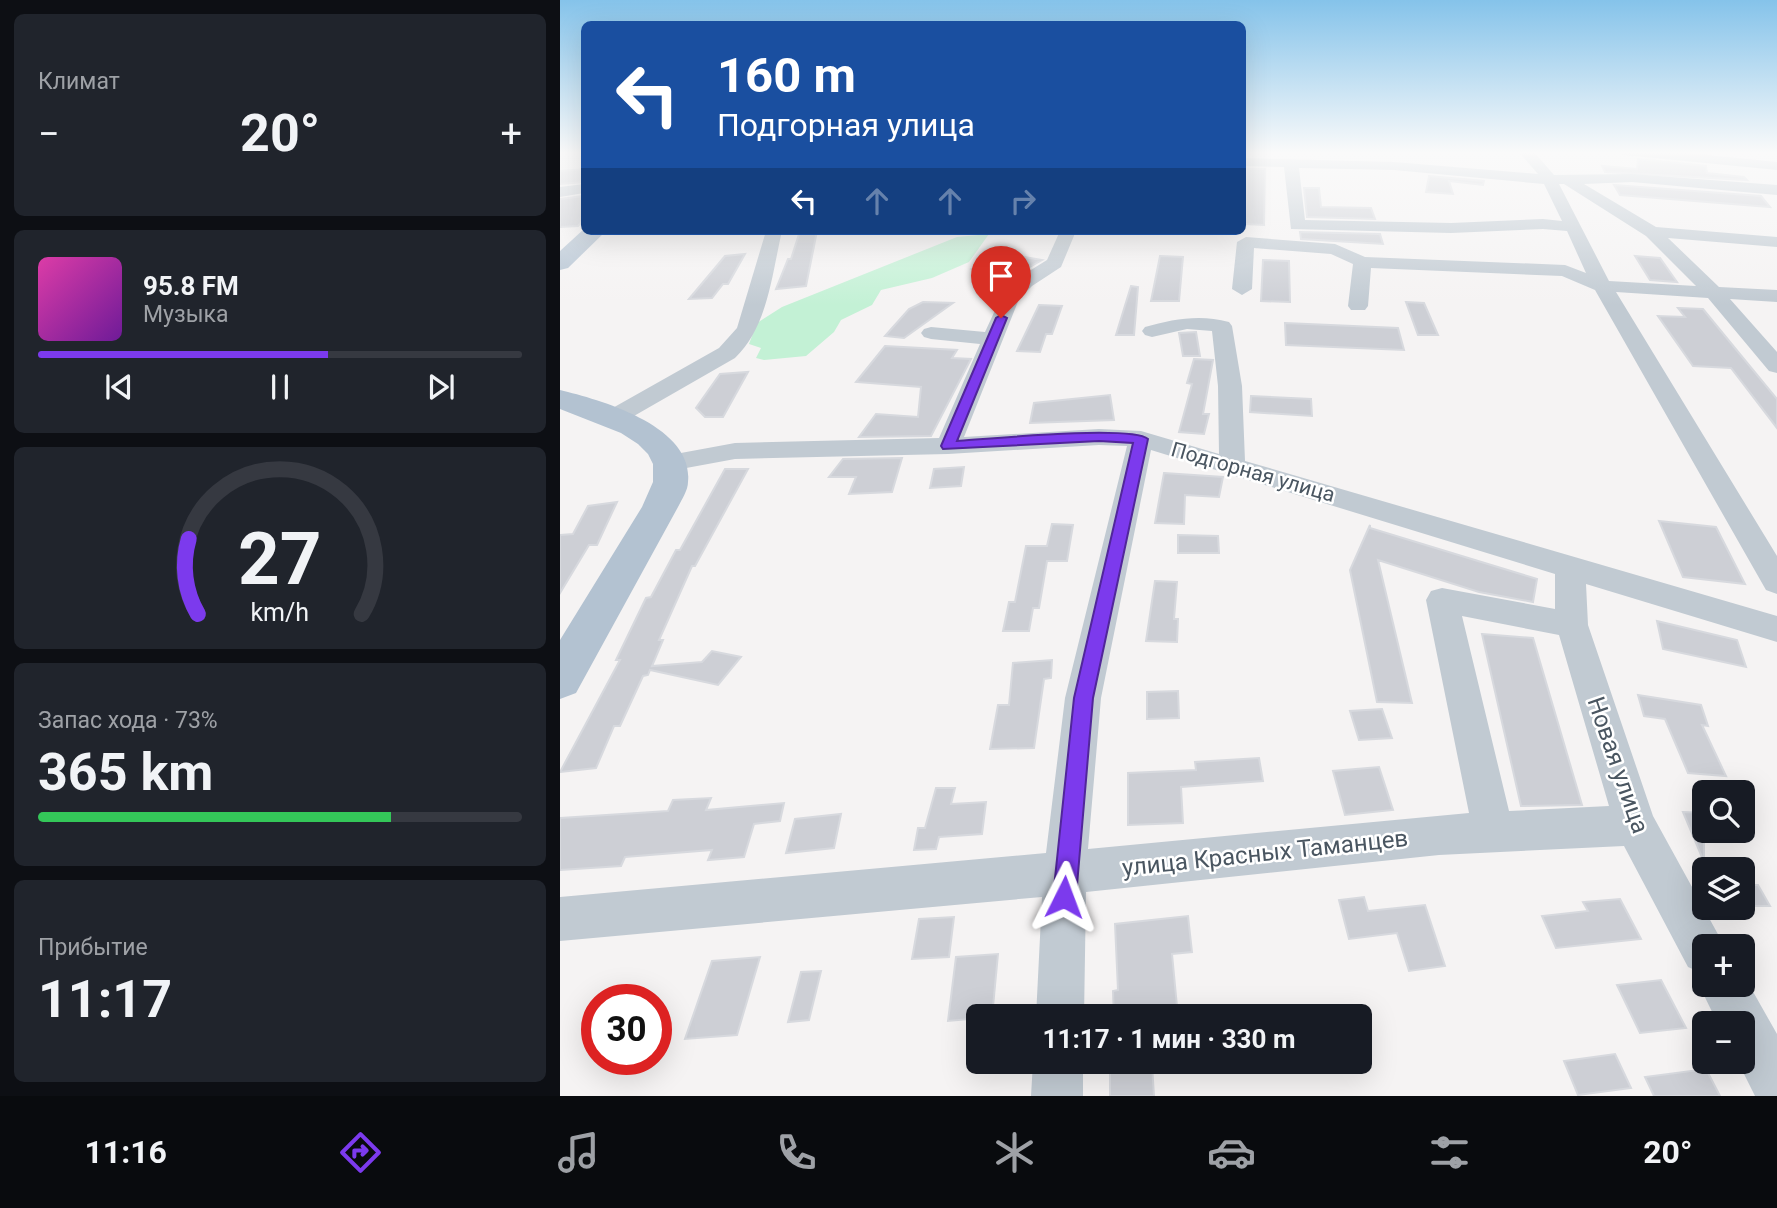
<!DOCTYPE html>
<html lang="ru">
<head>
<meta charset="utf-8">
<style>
  body { margin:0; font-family:Roboto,sans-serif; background:#20242c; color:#f1f3f6; height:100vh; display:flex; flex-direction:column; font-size:26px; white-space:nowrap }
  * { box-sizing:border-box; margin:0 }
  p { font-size:23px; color:#9ea1a6 }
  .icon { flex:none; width:38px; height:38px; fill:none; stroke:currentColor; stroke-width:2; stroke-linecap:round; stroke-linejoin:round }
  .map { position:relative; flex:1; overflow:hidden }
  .details { display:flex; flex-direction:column; gap:14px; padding:14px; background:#0d0f14; width:560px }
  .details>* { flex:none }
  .top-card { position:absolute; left:21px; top:21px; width:665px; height:214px; border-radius:10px; box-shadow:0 7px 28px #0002; background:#1a4fa0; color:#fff; overflow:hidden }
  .buttons { position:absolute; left:1132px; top:780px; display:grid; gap:14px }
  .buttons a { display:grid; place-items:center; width:63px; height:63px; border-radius:10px; background:#171b24; box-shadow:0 7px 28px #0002; font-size:35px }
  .speed { position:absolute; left:21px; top:984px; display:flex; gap:14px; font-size:35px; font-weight:700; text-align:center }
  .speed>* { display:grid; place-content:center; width:91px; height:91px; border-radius:50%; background:#171b24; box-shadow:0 7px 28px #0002; line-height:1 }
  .speed .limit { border:10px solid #d22; background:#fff; color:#111 }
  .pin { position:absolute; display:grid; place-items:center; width:60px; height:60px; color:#fff; margin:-72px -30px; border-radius:50% 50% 50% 0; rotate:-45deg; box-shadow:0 0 7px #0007 }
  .pin .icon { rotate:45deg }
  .me { position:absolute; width:77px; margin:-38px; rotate:3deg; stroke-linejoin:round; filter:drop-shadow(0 0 5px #0008) }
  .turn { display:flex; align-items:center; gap:24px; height:147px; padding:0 21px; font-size:32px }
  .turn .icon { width:91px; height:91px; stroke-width:2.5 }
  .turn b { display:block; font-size:49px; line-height:60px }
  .lanes { display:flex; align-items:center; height:66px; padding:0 21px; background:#0003; justify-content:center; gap:35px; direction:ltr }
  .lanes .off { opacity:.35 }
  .big { font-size:52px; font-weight:700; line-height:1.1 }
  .details .tile { flex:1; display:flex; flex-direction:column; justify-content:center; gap:10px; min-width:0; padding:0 24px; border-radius:10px; background:#20242c }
  .details .dial { align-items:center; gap:0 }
  .dial svg { height:182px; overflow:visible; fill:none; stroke:#363941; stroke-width:7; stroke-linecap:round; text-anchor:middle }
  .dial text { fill:#f1f3f6; stroke:none }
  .song { display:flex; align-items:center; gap:21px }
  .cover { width:84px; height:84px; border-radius:10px; background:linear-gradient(135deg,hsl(320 70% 55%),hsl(280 70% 35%)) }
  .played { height:7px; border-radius:4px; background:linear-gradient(90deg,#7c3aed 60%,#363941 60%) }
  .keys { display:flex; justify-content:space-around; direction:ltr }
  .heat { display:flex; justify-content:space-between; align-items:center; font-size:38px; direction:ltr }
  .charge { height:10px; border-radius:5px; background:linear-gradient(90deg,#34c759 73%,#363941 0) }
  .trip { position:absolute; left:406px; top:1004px; width:406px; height:70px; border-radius:10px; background:#171b24; box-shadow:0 7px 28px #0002; font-weight:700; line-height:70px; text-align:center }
  .tabs { display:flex; height:112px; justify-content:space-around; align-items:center; background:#090b0e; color:#9ea1a6 }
  .tabs .icon { width:49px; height:49px }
  .tabs .active { color:#7c3aed }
  .tabs b { font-size:32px; color:#f1f3f6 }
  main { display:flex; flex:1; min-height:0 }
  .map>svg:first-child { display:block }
  .green { fill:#c3f1d5 }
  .building { fill:#cdcfd5; stroke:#d7d9de; stroke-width:2 }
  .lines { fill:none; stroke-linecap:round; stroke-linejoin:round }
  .minor { fill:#c1cad2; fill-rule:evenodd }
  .major { fill:#b3c2d1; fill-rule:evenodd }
  .route { fill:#7c3aed; stroke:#51269a; stroke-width:2 }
  .labels { text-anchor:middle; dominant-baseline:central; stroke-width:5; stroke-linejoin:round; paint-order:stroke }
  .street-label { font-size:21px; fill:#4a5661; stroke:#fff }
  .near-street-label { font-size:24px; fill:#4a5661; stroke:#fff }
</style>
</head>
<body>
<main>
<section class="details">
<div class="tile"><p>Климат</p>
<div class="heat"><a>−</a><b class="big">20°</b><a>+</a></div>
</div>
<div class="tile">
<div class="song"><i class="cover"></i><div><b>95.8 FM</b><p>Музыка</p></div></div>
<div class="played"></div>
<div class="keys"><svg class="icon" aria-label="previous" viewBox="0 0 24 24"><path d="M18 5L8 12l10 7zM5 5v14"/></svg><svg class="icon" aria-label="pause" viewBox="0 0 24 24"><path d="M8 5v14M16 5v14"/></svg><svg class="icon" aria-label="next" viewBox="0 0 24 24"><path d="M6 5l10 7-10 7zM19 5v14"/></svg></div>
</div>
<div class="tile dial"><svg viewBox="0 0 100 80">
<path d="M14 69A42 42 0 1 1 86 69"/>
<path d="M14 69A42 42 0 0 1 10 36" stroke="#7c3aed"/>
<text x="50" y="56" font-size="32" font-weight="700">27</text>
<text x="50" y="72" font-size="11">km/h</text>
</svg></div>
<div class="tile"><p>Запас хода · 73%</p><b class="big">365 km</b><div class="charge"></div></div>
<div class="tile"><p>Прибытие</p><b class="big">11:17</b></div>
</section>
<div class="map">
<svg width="1217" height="1096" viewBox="0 0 1217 1096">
  <rect width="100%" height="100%" fill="#f5f3f3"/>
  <path class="green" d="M429,234l-20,28 -37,16 -51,12 -9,15 -31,15 -7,12 -28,24 -42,4 -8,-2 5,-10 -12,-4 8,-21 25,-16 175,-70z"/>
  <path class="building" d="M1078,159l68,7 1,7 37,4 3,3 -142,-8 -3,-6 35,3z
    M24,169v13l-24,2v-13z
    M688,169h17l-1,56 -19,-1z
    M869,176l55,5 -1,4 -34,-4 4,13 -27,-2z
    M1054,185l147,11 9,11 -150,-12z
    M744,188h15l2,19 50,1 4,11 -68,-2z
    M24,196v23l-6,7 -18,1v-28z
    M240,231h17l-11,55 -30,3 12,-30h3z
    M740,232l80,2 3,10 -82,-5z
    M185,254l-17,30h-5l-11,14 -23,1 36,-43z
    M447,254l35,6 -39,22 -31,-13z
    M600,256l23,1 -4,44h-28z
    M1075,256l25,2 17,24 -27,-2z
    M703,260l26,1 1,41 -29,-1z
    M571,286l7,1 -4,48h-18z
    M363,302l30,1 -49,35 -19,-2 24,-27z
    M846,302l18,1 14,32h-20z
    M479,305l23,1 -10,28h-6l-6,18 -23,-1z
    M1118,308l25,1 36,44 38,46v29l-46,-60 -38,-2 -35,-50 27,1z
    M725,323l113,5 6,22 -118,-5z
    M636,332l4,24h-17l-4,-23z
    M325,346l72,4 -5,8 19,1 -40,77 -72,1 17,-23 42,3 3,-30 -65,-5z
    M634,359l19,1 -10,54h6l-5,20 -25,-2 13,-48 -5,-1z
    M188,372l-25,45h-18l-9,-9 24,-34z
    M550,395l4,25 -84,3 4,-20z
    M691,396l60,3 1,17 -62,-4z
    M342,458l-10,34 -43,2 7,-17h-27l14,-18z
    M404,467l-3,19 -31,2 4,-19z
    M165,469h23l-53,97h-3l-33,74h4l-11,26 50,-4 10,-11 29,6 -23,28 -68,-15 -2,5 -5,1 -23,50h-6l-18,42 -36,4 60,-112h-4l30,-62 5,-1 25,-47h4z
    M604,473l59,4 -4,20 -34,-2 -1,29 -29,-1z
    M57,502l-20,43h-8l-29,48v-58l13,-1 15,-28z
    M1099,521l57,6 29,57 -62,-7z
    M492,524l21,1 -6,36h-20l-8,47h-6l-4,23h-26l6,-29h6l11,-56h21z
    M810,525v3l167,51 -4,23 -54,-10 -101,-32 34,143 -35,-1 -27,-132z
    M618,535l40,1 1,17h-41z
    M595,581l22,1 -3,37h4l-1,23 -31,-1z
    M1097,621l80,19 9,27 -83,-18z
    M922,634l51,4 49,167 -61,1z
    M492,660l-1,18 -7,1 -10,69 -44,1 8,-44h11l4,-42z
    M618,691l1,27 -32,1v-27z
    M1078,695l63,10 7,21 -6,-1 24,51 -38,-3 -23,-54 -21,-3z
    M822,709l10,29 -33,2 -9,-29z
    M699,758l4,23 -82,6 2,36 -55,2v-52l68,-3 -1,-8z
    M819,767l14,43 -48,5 -12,-44z
    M376,788h19l-4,16 35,-2 -4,32 -43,3 -3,12 -22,1 4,-22h7z
    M151,798l-5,12 78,-7 -4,18 -26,3 -10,33 -36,3 4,-10 -87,7 -4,9 -61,4v-52l108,-7 5,-11z
    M1123,812l21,1v49z
    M281,814l-7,34 -48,5 9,-34z
    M1183,885h15l12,21h-27z
    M804,897l4,14 57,-6 20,61 -36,5 -12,-38 -48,6 -10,-39z
    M1060,899l21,40 -85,9 -14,-32 46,-5 -5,-9z
    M628,916l4,36 -20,2 6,63h-64l-1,-26 5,-1 -3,-66z
    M394,917l-5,40 -37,2 7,-40z
    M438,954l-6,63 -44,4 8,-64z
    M200,957l-23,78 -52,4 27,-78z
    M261,971l-12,49 -21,2 13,-50z
    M1101,980l25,48 -46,5 -23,-48z
    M1055,1054l16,34 -53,7 -14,-34z
    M592,1065l2,31h-44v-26z
    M1146,1069l14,27h-66l-9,-19z"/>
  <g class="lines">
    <path class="minor" d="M958,151h15l21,24 78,-1 145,11v10l-145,-13 -48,2 72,43 121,10v10l-109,-9 51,49 58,3v12l-47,-3 47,53v21l-8,-2 -61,-73 -92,-6 161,264v38l-11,-4 -171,-300 -33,-14 -191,-8 -3,38 -3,4h-14l-3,-4 5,-42 -22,-10 -77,-6 -2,41 -10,6 -10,-6 5,-47 9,-5 89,7 30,13 200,8 21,8 -19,-42 -24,-2 -92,4 -160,-4 -7,-62 -42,-1v-8l152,4 144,12zM739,168l95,2 150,14 18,37 -19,-2 -92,4 -146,-3zM999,184h5l82,52 50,50 -87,-5z
      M1057,151h51l109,11v8l-153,-15z
      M24,184v9l-24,4v-10z
      M206,231h16c-10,42 -14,96 -47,127l-115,66 -9,2 -9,-2 -3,-5 3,-5 117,-66 18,-20z
      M500,231h16l-15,36 -29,19 -13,13 -55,138 135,-8 42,2 78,23 -1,-68 -6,-55 -25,-2 -35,8 -7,-2 -3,-4 3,-4c28,-8 55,-13 84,-5l3,4 10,60 3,75 532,155v26l-191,-58 2,41 65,191 72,131h-21v38h39v-11l34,60v62h-22l-17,-34h5v-38h-25l-19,-39 5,-11 -16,-7 -64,-121 -185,9 -353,37 -2,125h-48l6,-120 -482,44v-44l486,-44 19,-155 62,-252 -28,-1 -151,9 -213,5 -65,12 -9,-2 -4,-6 4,-6 9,-2 65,-12 204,-5 41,-94 -49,-5 -7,-2 -3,-4 3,-4 7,-2 54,5 18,-39 15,-15 29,-18zM591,450l404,124v35l-113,-21 -11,3 -5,9 43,213 -381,36 13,-151zM902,616l97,19 50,171 -100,5z
      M473,1062h50v34h-52z"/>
    <path class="major" d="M24,229l22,2 -38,37 -8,2v-19z
      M0,390c41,10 134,36 128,92 0,8 -6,17 -10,25l-102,186 -16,6v-59l82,-133 11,-25v-18l-5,-10 -10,-10 -17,-11 -61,-24z"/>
  </g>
  <linearGradient id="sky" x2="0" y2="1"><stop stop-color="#85c3ea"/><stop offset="0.5" stop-color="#fafafa"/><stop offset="1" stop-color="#fafafa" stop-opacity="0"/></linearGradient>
  <rect width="1217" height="305" fill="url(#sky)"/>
  <path class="route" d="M441,315l6,3 -50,123c30,-2 174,-16 191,-2l-55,259 -17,199 -3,8 -9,4 -8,-4 -3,-8 21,-199 59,-255 -34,-2 -156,8 -2,-3 55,-128z"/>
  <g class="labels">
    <g class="street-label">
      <text transform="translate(693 472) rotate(16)">Подгорная улица</text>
    </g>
    <g class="near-street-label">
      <text transform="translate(1058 765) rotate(71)">Новая улица</text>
      <text transform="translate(705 853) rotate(-6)">улица Красных Таманцев</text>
    </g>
  </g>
</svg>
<div class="buttons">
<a><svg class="icon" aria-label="search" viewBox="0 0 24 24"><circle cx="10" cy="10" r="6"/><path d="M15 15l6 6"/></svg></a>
<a><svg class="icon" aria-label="layers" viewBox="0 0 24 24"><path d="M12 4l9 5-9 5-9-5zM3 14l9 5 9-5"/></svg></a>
<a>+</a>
<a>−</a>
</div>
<div class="speed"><div class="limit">30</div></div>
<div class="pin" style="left:441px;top:318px;background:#d93025"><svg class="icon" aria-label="arrive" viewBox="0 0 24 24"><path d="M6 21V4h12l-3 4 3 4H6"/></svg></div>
<svg class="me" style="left:504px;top:897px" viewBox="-20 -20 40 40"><path d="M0-17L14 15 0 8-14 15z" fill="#7c3aed" stroke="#fff" stroke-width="4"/></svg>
<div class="trip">11:17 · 1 мин · 330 m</div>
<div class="top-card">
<div class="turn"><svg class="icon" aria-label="left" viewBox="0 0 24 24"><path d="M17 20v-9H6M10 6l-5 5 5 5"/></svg><div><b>160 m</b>Подгорная улица</div></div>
<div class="lanes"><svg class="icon" aria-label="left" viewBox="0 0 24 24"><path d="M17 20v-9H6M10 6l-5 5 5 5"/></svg><svg class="icon off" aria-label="ahead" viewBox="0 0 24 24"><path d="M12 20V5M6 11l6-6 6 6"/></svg><svg class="icon off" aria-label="ahead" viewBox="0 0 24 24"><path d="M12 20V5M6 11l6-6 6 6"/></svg><svg class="icon off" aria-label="right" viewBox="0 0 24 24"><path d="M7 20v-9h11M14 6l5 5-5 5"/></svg></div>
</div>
</div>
</main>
<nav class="tabs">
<b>11:16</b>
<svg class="icon active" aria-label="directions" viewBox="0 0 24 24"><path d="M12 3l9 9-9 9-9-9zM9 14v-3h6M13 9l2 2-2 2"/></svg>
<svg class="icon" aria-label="music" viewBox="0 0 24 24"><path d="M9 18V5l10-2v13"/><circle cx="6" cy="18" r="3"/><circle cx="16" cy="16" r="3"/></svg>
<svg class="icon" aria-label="phone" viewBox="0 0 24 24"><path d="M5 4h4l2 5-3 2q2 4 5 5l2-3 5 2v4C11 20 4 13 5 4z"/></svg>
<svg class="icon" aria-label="climate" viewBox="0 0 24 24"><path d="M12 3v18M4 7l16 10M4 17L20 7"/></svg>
<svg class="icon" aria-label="car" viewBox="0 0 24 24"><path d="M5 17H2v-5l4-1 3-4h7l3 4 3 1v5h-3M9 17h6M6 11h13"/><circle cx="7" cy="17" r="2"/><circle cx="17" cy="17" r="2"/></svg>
<svg class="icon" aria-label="filters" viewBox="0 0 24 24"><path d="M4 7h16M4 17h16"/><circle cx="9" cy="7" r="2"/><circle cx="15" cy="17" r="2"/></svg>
<b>20°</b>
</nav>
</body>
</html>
